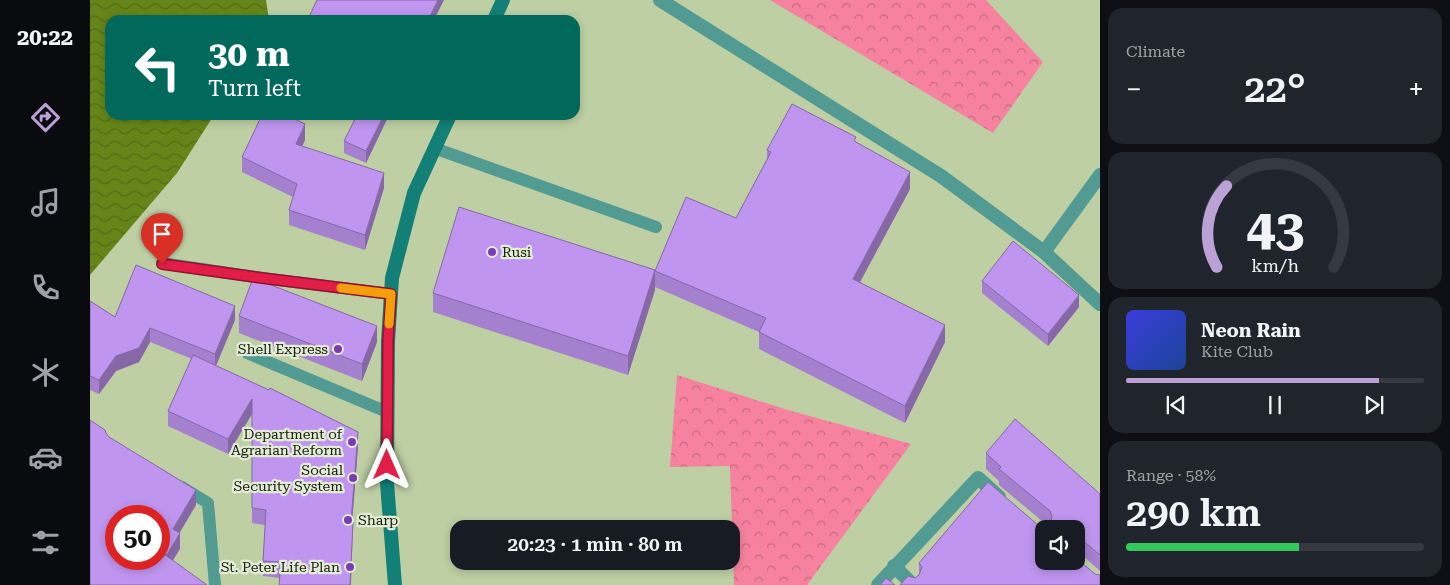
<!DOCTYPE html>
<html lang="en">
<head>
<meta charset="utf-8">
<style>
  body { margin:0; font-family:"Roboto Serif",serif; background:#20242c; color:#f1f3f6; height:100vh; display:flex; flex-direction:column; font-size:19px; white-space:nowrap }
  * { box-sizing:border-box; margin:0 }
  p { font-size:16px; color:#9ea1a6 }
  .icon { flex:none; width:28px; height:28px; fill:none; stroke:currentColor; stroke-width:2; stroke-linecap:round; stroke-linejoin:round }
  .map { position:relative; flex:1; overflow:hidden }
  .details { display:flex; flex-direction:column; gap:8px; padding:8px; background:#0d0f14; width:350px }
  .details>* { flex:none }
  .hud { position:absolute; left:15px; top:15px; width:475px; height:105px; border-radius:15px; box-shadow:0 2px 8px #0003; background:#00695c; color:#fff; overflow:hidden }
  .buttons { position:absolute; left:945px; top:520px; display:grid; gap:10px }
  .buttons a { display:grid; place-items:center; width:50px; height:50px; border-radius:10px; background:#171b24; box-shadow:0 2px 8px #0003; font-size:25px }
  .speed { position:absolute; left:15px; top:505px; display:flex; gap:10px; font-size:25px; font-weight:700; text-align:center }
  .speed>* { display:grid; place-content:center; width:65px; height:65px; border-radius:50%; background:#171b24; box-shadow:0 2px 8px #0003; line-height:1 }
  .speed .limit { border:8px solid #d22; background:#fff; color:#111 }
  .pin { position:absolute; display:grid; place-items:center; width:42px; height:42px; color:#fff; margin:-51px -21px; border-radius:50% 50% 50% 0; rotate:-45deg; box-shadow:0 0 5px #0007 }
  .pin .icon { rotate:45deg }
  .me { position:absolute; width:55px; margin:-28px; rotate:0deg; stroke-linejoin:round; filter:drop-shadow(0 0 4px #0008) }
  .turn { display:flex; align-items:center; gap:18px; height:105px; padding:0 20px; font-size:22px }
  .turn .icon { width:65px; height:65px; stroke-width:2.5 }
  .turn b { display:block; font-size:35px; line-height:42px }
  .big { font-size:38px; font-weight:600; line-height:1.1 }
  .details .tile { flex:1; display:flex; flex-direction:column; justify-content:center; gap:8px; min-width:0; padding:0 18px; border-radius:15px; background:#20242c }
  .details .dial { align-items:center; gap:0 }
  .dial svg { height:130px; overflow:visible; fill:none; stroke:#363941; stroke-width:7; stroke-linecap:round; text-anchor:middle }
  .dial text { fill:#f1f3f6; stroke:none }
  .song { display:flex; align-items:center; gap:15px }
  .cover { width:60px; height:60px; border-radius:8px; background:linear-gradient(135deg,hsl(240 70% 55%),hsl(220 70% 35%)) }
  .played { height:5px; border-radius:2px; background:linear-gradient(90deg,#bca1d7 85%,#363941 85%) }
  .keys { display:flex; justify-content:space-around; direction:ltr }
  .heat { display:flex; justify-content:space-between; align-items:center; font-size:28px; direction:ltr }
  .charge { height:8px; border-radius:4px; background:linear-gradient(90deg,#34c759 58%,#363941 0) }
  .trip { position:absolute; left:360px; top:520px; width:290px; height:50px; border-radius:15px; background:#171b24; box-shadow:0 2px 8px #0003; font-weight:600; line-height:50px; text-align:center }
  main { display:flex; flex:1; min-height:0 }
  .tab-bar { display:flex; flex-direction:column; width:90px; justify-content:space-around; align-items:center; background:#090b0e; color:#9ea1a6 }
  .tab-bar .icon { width:35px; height:35px }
  .tab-bar .active { color:#bca1d7 }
  .tab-bar b { font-size:22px; color:#f1f3f6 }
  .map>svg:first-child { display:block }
  .forest { fill:url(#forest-crowns) }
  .water { fill:url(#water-waves) }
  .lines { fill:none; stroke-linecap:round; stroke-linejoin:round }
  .service { stroke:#519b92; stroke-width:12 }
  .minor { stroke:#519b92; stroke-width:14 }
  .secondary { stroke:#128076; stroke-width:14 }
  .wall { fill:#a480ce }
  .shaded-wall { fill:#8668a7 }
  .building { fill:#bf95ef; stroke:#8668a7; fill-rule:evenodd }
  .route-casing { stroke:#92132f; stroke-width:12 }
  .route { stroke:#e11d48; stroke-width:9 }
  .slow { stroke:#f59e0b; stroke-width:9 }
  .poi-dot { fill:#7b3cb2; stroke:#e3ecd6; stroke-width:2 }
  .labels { text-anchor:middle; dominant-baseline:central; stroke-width:4.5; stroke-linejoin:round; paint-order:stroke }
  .poi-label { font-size:14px; fill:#181e0e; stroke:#e3ecd6; text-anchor:end }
</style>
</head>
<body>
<main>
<nav class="tab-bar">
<b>20:22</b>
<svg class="icon active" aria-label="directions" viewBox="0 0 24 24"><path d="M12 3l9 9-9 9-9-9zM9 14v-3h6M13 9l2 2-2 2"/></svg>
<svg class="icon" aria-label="music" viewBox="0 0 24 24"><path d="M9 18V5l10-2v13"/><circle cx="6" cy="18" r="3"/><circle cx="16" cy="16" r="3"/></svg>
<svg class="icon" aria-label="phone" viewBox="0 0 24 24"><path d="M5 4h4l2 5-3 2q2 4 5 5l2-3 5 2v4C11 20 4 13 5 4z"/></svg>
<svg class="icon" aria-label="climate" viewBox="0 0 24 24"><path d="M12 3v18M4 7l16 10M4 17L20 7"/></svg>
<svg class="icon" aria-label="car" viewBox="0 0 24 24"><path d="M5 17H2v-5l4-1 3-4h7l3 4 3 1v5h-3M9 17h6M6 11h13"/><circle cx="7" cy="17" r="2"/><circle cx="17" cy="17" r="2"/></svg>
<svg class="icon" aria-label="filters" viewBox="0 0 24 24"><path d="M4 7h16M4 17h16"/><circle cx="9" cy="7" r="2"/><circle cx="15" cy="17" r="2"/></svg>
</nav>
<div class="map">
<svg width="1010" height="585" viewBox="0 0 1010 585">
  <defs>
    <pattern id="forest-crowns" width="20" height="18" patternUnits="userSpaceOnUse" patternTransform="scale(1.25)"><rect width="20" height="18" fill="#f6829f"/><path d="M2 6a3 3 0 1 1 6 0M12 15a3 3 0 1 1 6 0" fill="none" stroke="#c66a80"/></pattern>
    <pattern id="water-waves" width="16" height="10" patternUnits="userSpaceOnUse" patternTransform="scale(1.25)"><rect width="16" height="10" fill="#668519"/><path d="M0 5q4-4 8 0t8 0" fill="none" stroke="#536c15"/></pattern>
  </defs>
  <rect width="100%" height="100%" fill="#becfa3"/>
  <path class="forest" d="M680,0h216l57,62 -50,71z
    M587,375l111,35 123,34 -104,141h-73l-4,-119 -60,1z"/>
  <path class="water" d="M0,0h176l3,20h-159v95h104l-37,58 -87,102z"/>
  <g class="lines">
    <path class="service" d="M344,148l222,79
      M72,263l100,15 129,16
      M157,353l140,59
      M92,487l26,16 7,82"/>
    <path class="minor" d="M570,0l281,176 103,76 56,52
      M954,252l56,-77
      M804,566l19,19
      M788,585l100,-107 21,19"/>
    <path class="secondary" d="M404,20l9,-20
      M305,585l-8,-102 1,-142 4,-63 22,-85 36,-78"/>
  </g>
  <path class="wall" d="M220,15l124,5h-124z
    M267,115h32l-23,48 -22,-10v-12z
    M215,140l-3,6 82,42 -19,62 -76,-25v-15l4,-13 -51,-25v-15z
    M766,142l54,47 -50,93 85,60 -40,81 -146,-74v-17l-104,-45v-16l81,-53 31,-59v-9z
    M892,281l97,26 -31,39 -66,-53z
    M565,290l-27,85 -195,-63v-19z
    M0,301l25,16 120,3 -19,46 142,81 -6,75 1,15 -73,41 -17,-2v-15l2,-36 -13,-2v-109l-24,40 -60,-28v-15l24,-52 -42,-17 -11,20 -23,9 -17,23 -9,-4z
    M149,316l138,26 -15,39 -123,-48z
    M896,453l114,41v77l-19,-17 -5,-1v-24l-161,49 4,-3v-12l119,-38 4,2 4,-1h2l-49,-41v-4l-13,-12z"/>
  <path class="shaded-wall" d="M348,0h6l-10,20h-6z
    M294,115h5l-23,48v-12z
    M215,124v16l-9,19v-15z
    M820,172v17l-57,106v-16z
    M294,173v15l-19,62v-15z
    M565,270v20l-27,85v-19z
    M989,295v12l-31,39v-12z
    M145,306v14l-20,48v-14z
    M855,325v17l-40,81v-17z
    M287,326v16l-15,39v-17z
    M60,328v14l-11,20 -23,9 -17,23v-14l17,-24z
    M162,399v15l-24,40v-15z
    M268,432v15l-7,90v-15z
    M106,490v15l-23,39v-15z
    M263,522l-2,63h-1z
    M90,533v16l-13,21v-15z"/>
  <path class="building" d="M227,0h121l-10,20h-110v-1l-8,-4z
    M702,104l64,33 -2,4 56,31 -57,107 92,46 -40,81 -146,-74 7,-14 -111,-47 31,-74 50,21 35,-66 -4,-2z
    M172,115h24l19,9 -9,20 88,29 -19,62 -76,-25 8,-26 -55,-27z
    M267,115h27l-18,36 -22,-10z
    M369,207l196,63 -27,86 -195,-63z
    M923,241l66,54 -31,39 -66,-53z
    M46,265l99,41 -20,48 -65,-26 -11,20 -23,8 -17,24 -9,-4v-75l25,16z
    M163,278l124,48 -15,38 -123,-48z
    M103,355l76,35 1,-2 88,44 -7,90h2l-3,63h-71l2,-23 -18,-1 3,-51 -14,-2v-109l-24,40 -60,-28z
    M925,419l85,75v61l-19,-16 -5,-2v-8h-32v32h32v-3l19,16 5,1v10h-200l8,-9 7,2 4,-3 3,-8 -3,-4 69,-81 50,43 4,2 4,-1 5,-3 1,-7 -2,-5 -51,-42 2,-2 -15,-14z
    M0,420l15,10 1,3 3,4 87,53 -23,39 7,4 -13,22 -3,-1 43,31h-117zM26,516h43v43h-43z
    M796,578l9,7h-15z"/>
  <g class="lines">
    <defs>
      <path id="route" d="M72,264l100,14 129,16 -3,47 -1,124"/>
    </defs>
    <use href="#route" class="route-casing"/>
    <use href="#route" class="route"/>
    <path class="slow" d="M251,288l50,6 -2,30"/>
  </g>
  <g class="poi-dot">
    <circle cx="402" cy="252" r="5"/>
    <circle cx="248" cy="349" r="5"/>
    <circle cx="262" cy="442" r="5"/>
    <circle cx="263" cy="478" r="5"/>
    <circle cx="258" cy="520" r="5"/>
    <circle cx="260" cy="567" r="5"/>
  </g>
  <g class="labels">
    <g class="poi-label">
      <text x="412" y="252" text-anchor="start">Rusi</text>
      <text x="238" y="349">Shell Express</text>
      <text x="252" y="434">Department of<tspan x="252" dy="16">Agrarian Reform</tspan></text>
      <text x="253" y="470">Social<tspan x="253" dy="16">Security System</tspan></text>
      <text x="268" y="520" text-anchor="start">Sharp</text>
      <text x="250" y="567">St. Peter Life Plan</text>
    </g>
  </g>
</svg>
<div class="buttons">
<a><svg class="icon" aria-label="sound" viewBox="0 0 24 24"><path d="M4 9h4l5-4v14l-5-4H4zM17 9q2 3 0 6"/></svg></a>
</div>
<div class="speed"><div class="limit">50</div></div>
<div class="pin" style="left:72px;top:264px;background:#d93025"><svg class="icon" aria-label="arrive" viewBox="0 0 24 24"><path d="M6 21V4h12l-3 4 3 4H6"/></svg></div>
<svg class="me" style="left:297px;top:465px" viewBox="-20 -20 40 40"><path d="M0-17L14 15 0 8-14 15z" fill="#e11d48" stroke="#fff" stroke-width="4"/></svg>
<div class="trip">20:23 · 1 min · 80 m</div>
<div class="hud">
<div class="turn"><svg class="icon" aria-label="left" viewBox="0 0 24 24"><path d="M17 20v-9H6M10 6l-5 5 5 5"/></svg><div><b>30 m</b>Turn left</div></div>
</div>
</div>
<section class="details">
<div class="tile"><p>Climate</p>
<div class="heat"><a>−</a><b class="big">22°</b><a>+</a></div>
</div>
<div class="tile dial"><svg viewBox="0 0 100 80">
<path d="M14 69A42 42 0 1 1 86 69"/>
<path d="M14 69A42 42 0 0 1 20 19" stroke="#bca1d7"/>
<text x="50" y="56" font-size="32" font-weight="700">43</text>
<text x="50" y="72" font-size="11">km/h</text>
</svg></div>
<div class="tile">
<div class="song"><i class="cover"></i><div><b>Neon Rain</b><p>Kite Club</p></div></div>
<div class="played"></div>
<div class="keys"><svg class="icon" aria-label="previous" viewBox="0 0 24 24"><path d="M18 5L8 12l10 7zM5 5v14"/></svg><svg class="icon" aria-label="pause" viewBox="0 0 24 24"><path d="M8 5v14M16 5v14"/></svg><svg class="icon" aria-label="next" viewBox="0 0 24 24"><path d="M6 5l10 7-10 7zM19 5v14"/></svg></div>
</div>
<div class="tile"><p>Range · 58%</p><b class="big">290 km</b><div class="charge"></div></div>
</section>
</main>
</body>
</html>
